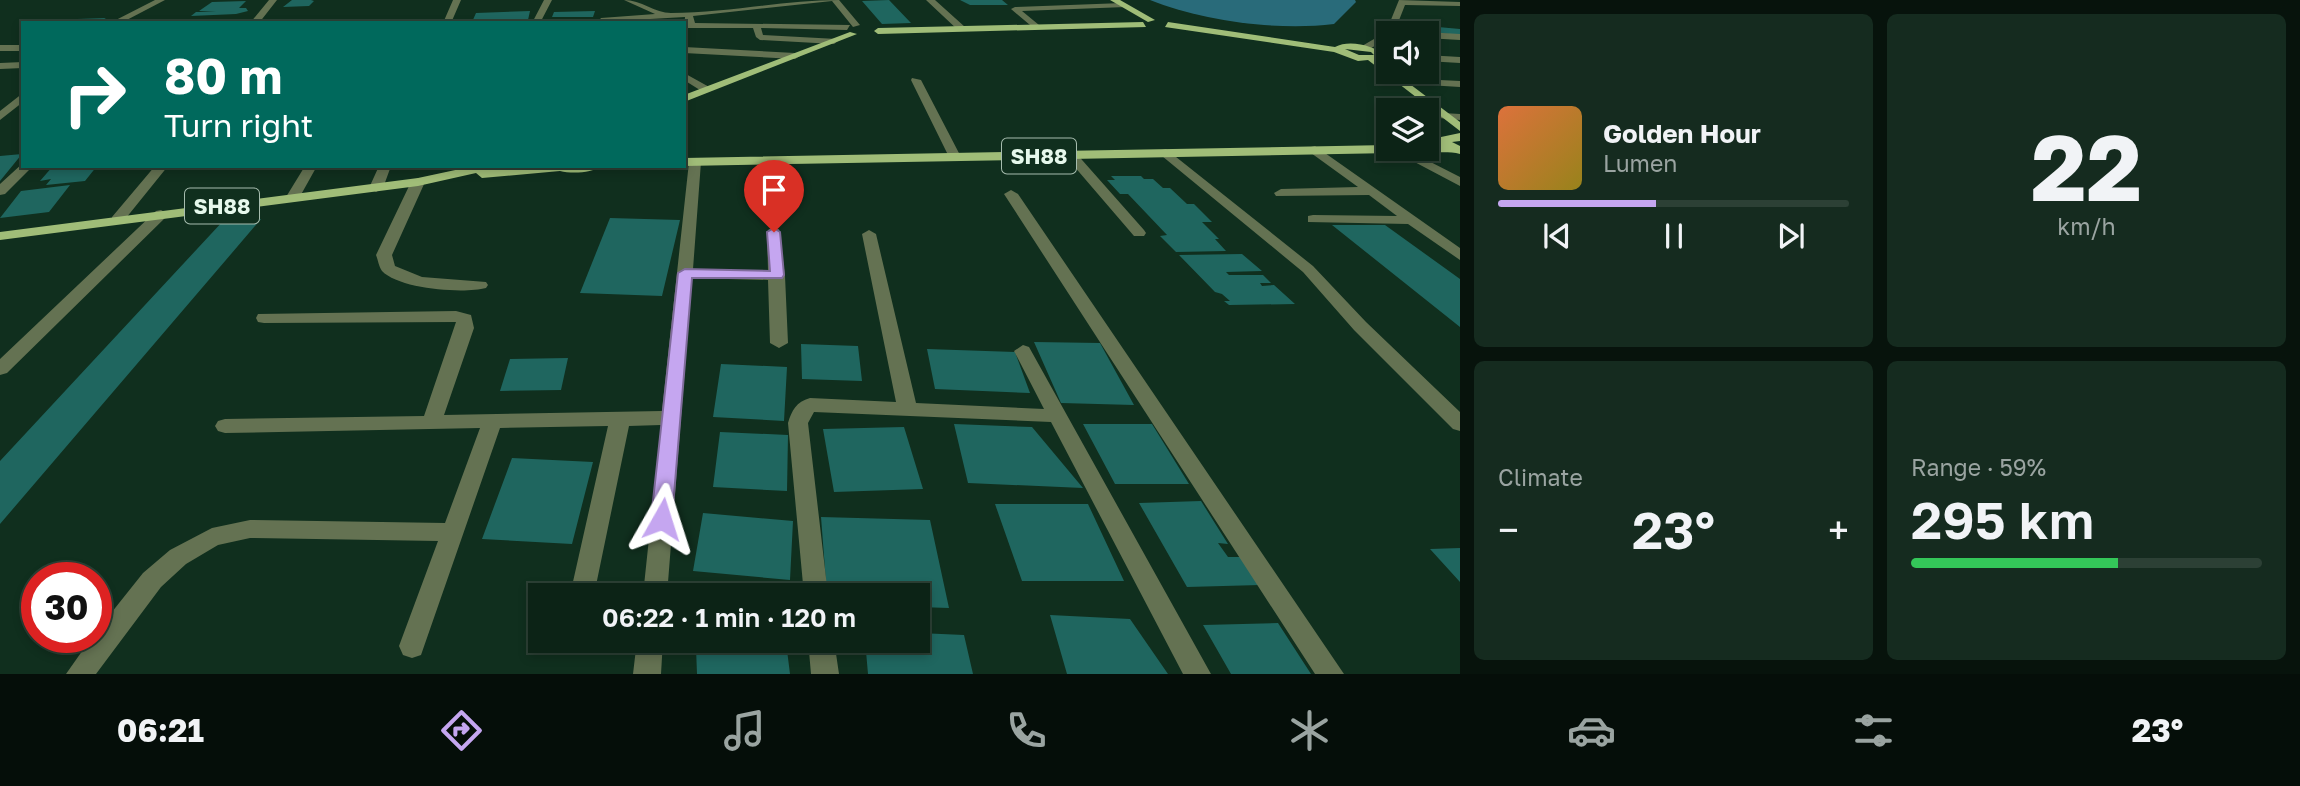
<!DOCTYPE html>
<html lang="en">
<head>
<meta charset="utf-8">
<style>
  body { margin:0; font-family:"Golos Text",sans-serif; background:#152b1f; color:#f1f3f6; height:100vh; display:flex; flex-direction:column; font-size:26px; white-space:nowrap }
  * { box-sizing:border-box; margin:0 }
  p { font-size:23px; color:#9aa4a1 }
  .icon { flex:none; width:38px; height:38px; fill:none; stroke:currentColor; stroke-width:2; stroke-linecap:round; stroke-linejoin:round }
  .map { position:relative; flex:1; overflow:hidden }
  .details { display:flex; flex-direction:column; gap:14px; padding:14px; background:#07130c; width:840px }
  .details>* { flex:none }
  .guide { position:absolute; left:21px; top:21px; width:665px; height:147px; border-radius:0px; box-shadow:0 4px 10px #0003,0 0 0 2px #2c4035; background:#00695c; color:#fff; overflow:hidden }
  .buttons { position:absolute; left:1376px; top:21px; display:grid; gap:14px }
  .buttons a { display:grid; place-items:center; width:63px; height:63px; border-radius:0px; background:#0c2316; box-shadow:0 4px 10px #0003,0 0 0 2px #2c4035; font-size:35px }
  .speed { position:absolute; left:21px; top:562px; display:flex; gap:14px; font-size:35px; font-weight:700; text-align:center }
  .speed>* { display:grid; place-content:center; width:91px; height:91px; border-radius:50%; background:#0c2316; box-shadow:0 4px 10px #0003,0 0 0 2px #2c4035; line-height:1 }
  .speed .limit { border:10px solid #d22; background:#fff; color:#111 }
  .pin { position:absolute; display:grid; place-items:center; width:60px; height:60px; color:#fff; margin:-72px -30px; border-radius:50% 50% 50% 0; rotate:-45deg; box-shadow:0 0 7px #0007 }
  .pin .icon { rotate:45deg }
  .me { position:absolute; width:77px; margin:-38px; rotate:6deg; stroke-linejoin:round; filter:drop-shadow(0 0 5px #0008) }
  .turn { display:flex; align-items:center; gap:24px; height:147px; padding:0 28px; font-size:32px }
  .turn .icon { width:91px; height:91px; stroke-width:2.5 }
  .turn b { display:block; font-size:49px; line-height:60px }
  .big { font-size:52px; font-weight:600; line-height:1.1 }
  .details .card { flex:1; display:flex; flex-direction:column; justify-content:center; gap:10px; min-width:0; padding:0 24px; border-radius:10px; background:#152b1f }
  .details .dial { align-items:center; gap:0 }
  .dial b { font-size:91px; line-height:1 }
  .song { display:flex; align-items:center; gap:21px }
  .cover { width:84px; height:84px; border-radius:10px; background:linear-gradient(135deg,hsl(20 70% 55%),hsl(50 70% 35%)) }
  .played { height:7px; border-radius:4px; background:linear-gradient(90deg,#c5a6f0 45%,#2c4035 45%) }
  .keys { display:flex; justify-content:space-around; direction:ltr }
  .heat { display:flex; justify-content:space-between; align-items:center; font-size:38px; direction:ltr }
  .charge { height:10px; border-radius:5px; background:linear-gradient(90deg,#34c759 59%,#2c4035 0) }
  .details .tiles { flex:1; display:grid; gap:14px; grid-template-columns:repeat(2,1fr) }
  .trip { position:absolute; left:528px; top:583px; width:402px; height:70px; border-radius:0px; background:#0c2316; box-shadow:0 4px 10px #0003,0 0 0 2px #2c4035; font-weight:600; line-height:70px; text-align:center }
  .tabs { display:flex; height:112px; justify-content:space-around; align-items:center; background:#050e09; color:#9aa4a1 }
  .tabs .icon { width:49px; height:49px }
  .tabs .active { color:#c5a6f0 }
  .tabs b { font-size:32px; color:#f1f3f6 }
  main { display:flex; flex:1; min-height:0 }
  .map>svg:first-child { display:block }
  .water { fill:#296b7a }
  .building { fill:#1f665f }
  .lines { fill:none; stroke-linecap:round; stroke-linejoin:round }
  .minor { fill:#647252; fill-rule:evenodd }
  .major { fill:#a0bd78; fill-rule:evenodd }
  .route { fill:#c5a6f0; stroke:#806c9c; stroke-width:2 }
  .labels { text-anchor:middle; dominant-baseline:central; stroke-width:7; stroke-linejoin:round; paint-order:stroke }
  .shield { fill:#102f1e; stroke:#a6bcae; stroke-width:2 }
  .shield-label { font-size:21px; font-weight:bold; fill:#e6f8ec }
</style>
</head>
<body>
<main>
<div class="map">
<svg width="1460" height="674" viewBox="0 0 1460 674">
  <rect width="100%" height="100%" fill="#102f1e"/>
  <path class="water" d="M1150,0h205l1,2 -22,22c-57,7 -132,-3 -184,-24z"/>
  <path class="building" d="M292,0h19l3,1 -5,5 -26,1z
    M889,0l22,23 -29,1 -20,-23z
    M960,0h42l6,5h-38z
    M246,1l-7,7h7l2,3 -12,3 -45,2 5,-4h20l-17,-1 13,-9z
    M530,11l-2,9 -56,2 4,-9z
    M595,11l-2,6h-41l2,-5z
    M106,18l-9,5 -27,-1 7,-3z
    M237,19l3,3 -48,1v-3z
    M1427,26l33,3v6l-22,-2z
    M22,154l-22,27v-25z
    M53,166h44l-12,15 -39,4 5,-6 -11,2z
    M1111,176h30l3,3h9l10,9h7l17,16h7l18,18h-10l17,17h-4l11,12 -50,1 -16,-16 7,-1 -39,-41h-8l-13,-14h8z
    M70,185l-21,27 -49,6 21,-27z
    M610,218l70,2 -18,76 -82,-3z
    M261,219l-261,305v-63l224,-241z
    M1332,225h53l75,54v48z
    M1242,254l20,17 -36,1 3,3h34l8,8h-11l2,3 12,-1 21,19 -66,1 -5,-4h6l-8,-7 -7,-2 -36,-37z
    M1034,342l66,1 34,62 -73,-2z
    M801,344l57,2 4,35 -60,-2z
    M927,349l88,3 15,41 -95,-4z
    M568,358l-7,32 -61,1 10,-32z
    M721,364l66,3 -3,54 -71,-4z
    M954,424l78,3 51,61 -115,-5z
    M1083,424h69l37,60h-74z
    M904,427l19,62 -89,3 -11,-63z
    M720,432l68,3 -1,56 -74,-4z
    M512,458l81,4 -21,82 -90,-5z
    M1201,501l27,43 -10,-1 10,14h14l18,28 -73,2 -48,-84z
    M995,504h93l36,77h-102z
    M703,513l90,8 -3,59 -97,-9z
    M821,517l109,3 19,88 -30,-1v-12h-92z
    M1460,548v34l-30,-33z
    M1050,615l80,4 38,55h-101z
    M1278,623l33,51h-80l-28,-49z
    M919,633l45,2 9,39h-105l-3,-34h54z
    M786,642l4,32h-93l-1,-26z"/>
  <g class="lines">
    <path class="minor" d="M155,0h10l-44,23h-11z
      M269,0h8l-18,23h-9z
      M453,0h8l-10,23h-8z
      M544,0h8l-12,23h-8z
      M624,0c17,0 31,13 47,13 56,0 112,-13 168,-13l21,25 -7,2 -21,-26 -139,15 2,7 155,2 -3,5 -86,-2 2,7 74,4 1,2 -4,3 -74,-4 -4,-3 -3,-9h-69l1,-11 -87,5 3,-4 54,-4z
      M926,0h9l30,27v4h-6z
      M1399,0l61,2v4l-55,-1 -11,28h-6v5l-20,12h-6v-4l24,-14z
      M1123,3l3,4 -104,4 17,14 -3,5 -25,-21 4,-2z
      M1426,32l34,2v6l-34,-2v-5h-3z
      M0,45h23v6h-23z
      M684,47l111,6 5,3 -5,3 -111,-6z
      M1426,55l34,2v6l-34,-2z
      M23,62v6l-23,1v-6z
      M684,73l27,15 1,2 -9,2 -19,-12z
      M912,78l9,2 40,77 -2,3 -10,-3 -38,-77z
      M1399,78l61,3v6l-65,-4v-4z
      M23,93v9l-23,18v-9z
      M1443,113l17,1v6l-21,-2v-4z
      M1315,146l145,102v12l-52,-36 -100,-2v-6l5,-1 84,1 -28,-21 -93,1 -2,-3 7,-4 77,-2 -47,-34v-6z
      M1166,149l147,117 53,56 94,90v19l-7,-2 -99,-99 -51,-58 -141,-116v-6z
      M1390,149h15l55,28v9z
      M1071,151l4,1 69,78 2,3 -2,3h-10l-67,-78v-6z
      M695,158l6,4 -8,107 75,2 -1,-39 2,-3h10l6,47 3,67 -9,5 -9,-5 -2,-63 -76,-2 -25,317h-24l18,-170 -32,1 -35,169h-24l38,-169 -108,2 -79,227 -9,3 -9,-3 -4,-9 39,-105 -188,-3 -32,7 -32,19 -25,23 -65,87h-30l26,-37h4v-5l47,-59 27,-23 42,-22 38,-8 195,3 35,-95 -255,5 -7,-2 -3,-5 3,-5 7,-2 199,-3 32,-94 -192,1 -6,-1 -2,-4 2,-4 198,-3 15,4 3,13 -30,87 218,-4 27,-249z
      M23,163v3h10l-28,28 -5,1v-11z
      M155,166h13l-46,57h-10v-6z
      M305,166h12l-19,34h-10l-2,-3z
      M379,166h12l-8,22 -7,4 -7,-4z
      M418,178l7,4 -33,73 3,11 27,11 64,5 2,3 -2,3c-23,6 -87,1 -104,-17 -3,-4 -4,-11 -6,-16l35,-73z
      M1011,190l7,4 326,480h-29l-311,-480z
      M161,210l7,4 -2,3 -159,156 -7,2v-16l156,-148z
      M869,230l7,4 40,169 128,6 -30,-58 9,-6 6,2 182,327h-28l-132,-252 -237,-10 -6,11 20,172h-24l-16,-172c4,-13 8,-21 22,-25l86,4 -34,-168z
      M637,640h26l-2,34h-28z
      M808,640h26l5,34h-28z"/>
    <path class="major" d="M1110,0h10l35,20 -7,2z
      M1143,22l3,5 -268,7 -4,-3 4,-3z
      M1168,22l167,25c15,-8 39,-1 53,9l-1,3 -8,1 9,7v5h6l66,50v9l-92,-71 -10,1 -24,-9 -169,-25zM1345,49l26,3 3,3h-15z
      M850,32l7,2 -173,68v-7z
      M1460,133v8l-8,1 8,4v8c-13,-4 -29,1 -39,-5h5v-5h15v-7z
      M1388,145v4h11l-6,4 -709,13v-8z
      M474,166h25l-3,3 106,-3c-10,7 -30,8 -42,5l-78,7 -6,-5 -58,13 -418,54v-8l418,-54z"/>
  </g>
  <path class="route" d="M774,228l6,4 4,43 -2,3h-90l-20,241 -3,6 -7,2 -7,-2 -4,-6 27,-246 7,-4 85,2 -3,-39z"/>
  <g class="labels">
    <g class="shield">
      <rect x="1002" y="138.5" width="74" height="35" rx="5"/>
      <rect x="185" y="188.5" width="74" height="35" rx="5"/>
    </g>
    <g class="shield-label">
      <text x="1039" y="156">SH88</text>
      <text x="222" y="206">SH88</text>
    </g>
  </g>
</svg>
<div class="buttons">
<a><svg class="icon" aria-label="sound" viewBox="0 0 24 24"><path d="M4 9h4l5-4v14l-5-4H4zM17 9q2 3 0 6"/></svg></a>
<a><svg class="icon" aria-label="layers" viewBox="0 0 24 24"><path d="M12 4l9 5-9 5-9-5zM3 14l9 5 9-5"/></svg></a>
</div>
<div class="speed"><div class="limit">30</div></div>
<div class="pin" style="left:774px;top:232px;background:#d93025"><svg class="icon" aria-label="arrive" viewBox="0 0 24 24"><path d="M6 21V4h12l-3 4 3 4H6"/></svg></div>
<svg class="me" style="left:662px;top:519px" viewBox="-20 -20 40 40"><path d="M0-17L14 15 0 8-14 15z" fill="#c5a6f0" stroke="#fff" stroke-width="4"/></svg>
<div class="trip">06:22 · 1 min · 120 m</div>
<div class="guide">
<div class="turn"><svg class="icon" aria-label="right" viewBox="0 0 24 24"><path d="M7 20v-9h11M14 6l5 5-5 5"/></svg><div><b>80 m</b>Turn right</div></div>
</div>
</div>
<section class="details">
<div class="tiles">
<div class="card">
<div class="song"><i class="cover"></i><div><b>Golden Hour</b><p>Lumen</p></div></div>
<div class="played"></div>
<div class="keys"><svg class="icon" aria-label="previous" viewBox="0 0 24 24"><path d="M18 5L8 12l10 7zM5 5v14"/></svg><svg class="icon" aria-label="pause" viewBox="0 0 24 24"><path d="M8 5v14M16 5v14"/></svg><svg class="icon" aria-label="next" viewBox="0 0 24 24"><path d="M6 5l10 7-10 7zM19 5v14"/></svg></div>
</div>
<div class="card dial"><b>22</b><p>km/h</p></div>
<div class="card"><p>Climate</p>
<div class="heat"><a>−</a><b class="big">23°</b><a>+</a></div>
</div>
<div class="card"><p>Range · 59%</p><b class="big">295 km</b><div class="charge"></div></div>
</div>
</section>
</main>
<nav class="tabs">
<b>06:21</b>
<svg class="icon active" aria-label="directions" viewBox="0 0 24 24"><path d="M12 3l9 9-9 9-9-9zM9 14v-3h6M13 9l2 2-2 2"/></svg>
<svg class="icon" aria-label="music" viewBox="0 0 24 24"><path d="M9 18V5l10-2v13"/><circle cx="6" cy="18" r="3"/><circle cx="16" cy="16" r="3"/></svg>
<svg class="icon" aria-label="phone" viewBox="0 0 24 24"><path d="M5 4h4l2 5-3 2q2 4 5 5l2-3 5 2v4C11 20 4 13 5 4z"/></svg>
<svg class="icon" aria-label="climate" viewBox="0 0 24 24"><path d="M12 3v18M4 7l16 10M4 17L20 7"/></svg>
<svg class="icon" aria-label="car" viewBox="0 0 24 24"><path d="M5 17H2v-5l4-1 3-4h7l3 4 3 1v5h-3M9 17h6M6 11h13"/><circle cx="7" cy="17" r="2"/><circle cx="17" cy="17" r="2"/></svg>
<svg class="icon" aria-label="filters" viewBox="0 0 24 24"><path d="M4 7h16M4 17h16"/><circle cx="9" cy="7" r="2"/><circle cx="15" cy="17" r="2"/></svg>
<b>23°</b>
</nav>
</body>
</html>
